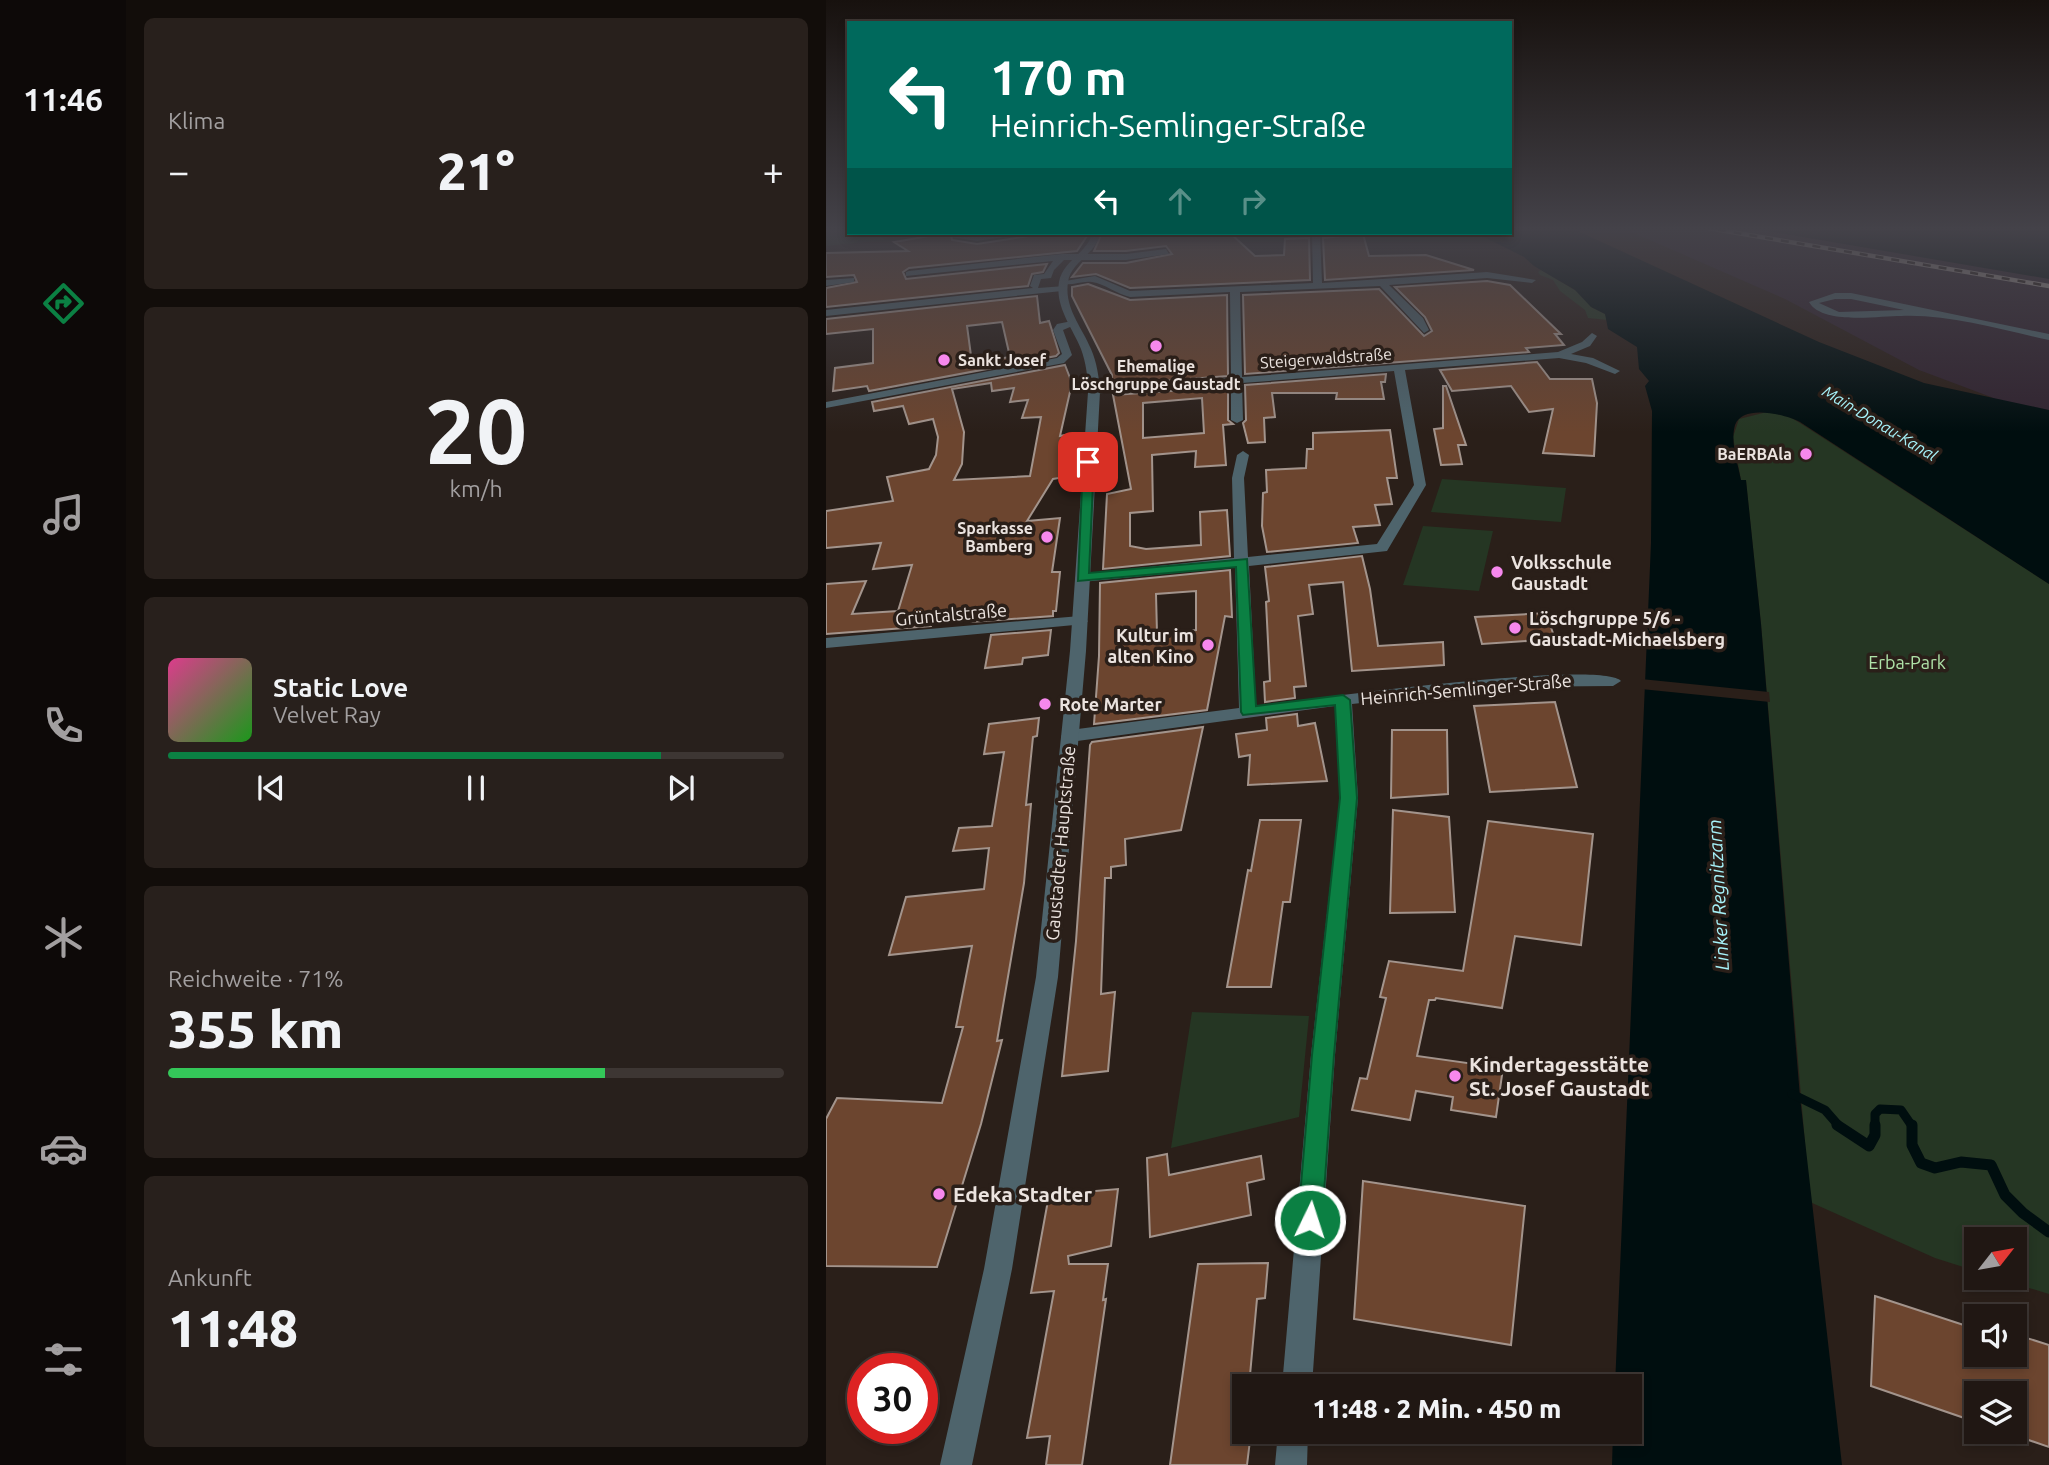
<!DOCTYPE html>
<html lang="de">
<head>
<meta charset="utf-8">
<style>
  body { margin:0; font-family:Ubuntu,sans-serif; background:#28201c; color:#f1f3f6; height:100vh; display:flex; flex-direction:column; font-size:26px; white-space:nowrap }
  * { box-sizing:border-box; margin:0 }
  p { font-size:23px; color:#a29fa0 }
  .icon { flex:none; width:38px; height:38px; fill:none; stroke:currentColor; stroke-width:2; stroke-linecap:round; stroke-linejoin:round }
  .map { position:relative; flex:1; overflow:hidden }
  .side { display:flex; flex-direction:column; gap:18px; padding:18px; background:#120d0a; width:700px }
  .side>* { flex:none }
  .top-card { position:absolute; left:21px; top:21px; width:665px; height:214px; border-radius:0px; box-shadow:0 4px 10px #0003,0 0 0 2px #3d3633; background:#00695c; color:#fff; overflow:hidden }
  .needle { width:46px; rotate:59deg }
  .tools { position:absolute; left:1138px; top:1227px; display:grid; gap:14px }
  .tools a { display:grid; place-items:center; width:63px; height:63px; border-radius:0px; background:#201713; box-shadow:0 4px 10px #0003,0 0 0 2px #3d3633; font-size:35px }
  .speed { position:absolute; left:21px; top:1353px; display:flex; gap:14px; font-size:35px; font-weight:700; text-align:center }
  .speed>* { display:grid; place-content:center; width:91px; height:91px; border-radius:50%; background:#201713; box-shadow:0 4px 10px #0003,0 0 0 2px #3d3633; line-height:1 }
  .speed .limit { border:10px solid #d22; background:#fff; color:#111 }
  .pin { position:absolute; display:grid; place-items:center; width:60px; height:60px; color:#fff; margin:-30px; border-radius:14px; box-shadow:0 4px 10px #0006 }
  .me { position:absolute; width:77px; margin:-38px; rotate:4deg; stroke-linejoin:round; filter:drop-shadow(0 0 5px #0008) }
  .turn { display:flex; align-items:center; gap:24px; height:147px; padding:0 28px; font-size:32px }
  .turn .icon { width:91px; height:91px; stroke-width:2.5 }
  .turn b { display:block; font-size:49px; line-height:60px }
  .lanes { display:flex; align-items:center; height:66px; padding:0 28px; background:#0003; justify-content:center; gap:35px; direction:ltr }
  .lanes .off { opacity:.35 }
  .big { font-size:52px; font-weight:800; line-height:1.1 }
  .side .widget { flex:1; display:flex; flex-direction:column; justify-content:center; gap:10px; min-width:0; padding:0 24px; border-radius:10px; background:#28201c }
  .side .dial { align-items:center; gap:0 }
  .dial b { font-size:91px; line-height:1 }
  .song { display:flex; align-items:center; gap:21px }
  .cover { width:84px; height:84px; border-radius:10px; background:linear-gradient(135deg,hsl(330 70% 55%),hsl(120 70% 35%)) }
  .played { height:7px; border-radius:4px; background:linear-gradient(90deg,#0b8043 80%,#3d3633 80%) }
  .keys { display:flex; justify-content:space-around; direction:ltr }
  .heat { display:flex; justify-content:space-between; align-items:center; font-size:38px; direction:ltr }
  .charge { height:10px; border-radius:5px; background:linear-gradient(90deg,#34c759 71%,#3d3633 0) }
  .trip { position:absolute; left:406px; top:1374px; width:410px; height:70px; border-radius:0px; background:#201713; box-shadow:0 4px 10px #0003,0 0 0 2px #3d3633; font-weight:800; line-height:70px; text-align:center }
  main { display:flex; flex:1; min-height:0 }
  .dock { display:flex; flex-direction:column; width:126px; justify-content:space-around; align-items:center; background:#0d0908; color:#a29fa0 }
  .dock .icon { width:49px; height:49px }
  .dock .selected { color:#0b8043 }
  .dock b { font-size:32px; color:#f1f3f6 }
  .map>svg:first-child { display:block }
  .industrial { fill:#312430 }
  .green { fill:#253623 }
  .water { fill:#000e0f }
  .pier { fill:#2a1f19 }
  .lines { fill:none; stroke-linecap:round; stroke-linejoin:round }
  .stream-far1 { stroke:#000e0f; stroke-width:9 }
  .stream { stroke:#000e0f; stroke-width:11 }
  .building { fill:#6c452f; stroke:#a3948c; stroke-width:2; fill-rule:evenodd }
  .minor { fill:#4e646c; fill-rule:evenodd }
  .tertiary { fill:#4e646c; fill-rule:evenodd }
  .rail-casing { stroke:#aba29d; stroke-width:4.5 }
  .rail { stroke:#2a1f19; stroke-width:2.5; stroke-dasharray:8; stroke-linecap:butt }
  .route { fill:#0b8043; stroke:#07532c; stroke-width:2 }
  .poi-dot { fill:#f688ed; stroke:#2a1f19; stroke-width:2.5 }
  .labels { text-anchor:middle; dominant-baseline:central; stroke-width:7; stroke-linejoin:round; paint-order:stroke }
  .far-street-label { font-size:16px; fill:#ebe3df; stroke:#2a1f19 }
  .far-poi-label { font-size:16px; font-weight:bold; fill:#ebe3df; stroke:#2a1f19; text-anchor:end }
  .far-water-label { font-size:16px; font-style:italic; fill:#a7f3fa; stroke:#2a1f19 }
  .poi-label { font-size:18px; font-weight:bold; fill:#ebe3df; stroke:#2a1f19; text-anchor:start }
  .street-label { font-size:18px; fill:#ebe3df; stroke:#2a1f19 }
  .park-label { font-size:18px; fill:#afe2a8; stroke:#2a1f19 }
  .water-label { font-size:19px; font-style:italic; fill:#a7f3fa; stroke:#2a1f19 }
  .near-poi-label { font-size:21px; font-weight:bold; fill:#ebe3df; stroke:#2a1f19; text-anchor:start }
</style>
</head>
<body>
<main>
<nav class="dock">
<b>11:46</b>
<svg class="icon selected" aria-label="directions" viewBox="0 0 24 24"><path d="M12 3l9 9-9 9-9-9zM9 14v-3h6M13 9l2 2-2 2"/></svg>
<svg class="icon" aria-label="music" viewBox="0 0 24 24"><path d="M9 18V5l10-2v13"/><circle cx="6" cy="18" r="3"/><circle cx="16" cy="16" r="3"/></svg>
<svg class="icon" aria-label="phone" viewBox="0 0 24 24"><path d="M5 4h4l2 5-3 2q2 4 5 5l2-3 5 2v4C11 20 4 13 5 4z"/></svg>
<svg class="icon" aria-label="climate" viewBox="0 0 24 24"><path d="M12 3v18M4 7l16 10M4 17L20 7"/></svg>
<svg class="icon" aria-label="car" viewBox="0 0 24 24"><path d="M5 17H2v-5l4-1 3-4h7l3 4 3 1v5h-3M9 17h6M6 11h13"/><circle cx="7" cy="17" r="2"/><circle cx="17" cy="17" r="2"/></svg>
<svg class="icon" aria-label="filters" viewBox="0 0 24 24"><path d="M4 7h16M4 17h16"/><circle cx="9" cy="7" r="2"/><circle cx="15" cy="17" r="2"/></svg>
</nav>
<section class="side">
<div class="widget"><p>Klima</p>
<div class="heat"><a>−</a><b class="big">21°</b><a>+</a></div>
</div>
<div class="widget dial"><b>20</b><p>km/h</p></div>
<div class="widget">
<div class="song"><i class="cover"></i><div><b>Static Love</b><p>Velvet Ray</p></div></div>
<div class="played"></div>
<div class="keys"><svg class="icon" aria-label="previous" viewBox="0 0 24 24"><path d="M18 5L8 12l10 7zM5 5v14"/></svg><svg class="icon" aria-label="pause" viewBox="0 0 24 24"><path d="M8 5v14M16 5v14"/></svg><svg class="icon" aria-label="next" viewBox="0 0 24 24"><path d="M6 5l10 7-10 7zM19 5v14"/></svg></div>
</div>
<div class="widget"><p>Reichweite · 71%</p><b class="big">355 km</b><div class="charge"></div></div>
<div class="widget"><p>Ankunft</p><b class="big">11:48</b></div>
</section>
<div class="map">
<svg width="1223" height="1465" viewBox="0 0 1223 1465">
  <rect width="100%" height="100%" fill="#2a1f19"/>
  <path class="industrial" d="M794,227h429v204l-58,-34 -72,-27 -134,-71z"/>
  <path class="green" d="M0,227h23v6h26l10,7 -59,6z
    M715,270l39,23 11,14 14,7 3,6 -20,-2 -3,-8 -25,-19 -7,-11 -13,-5 -2,-3z
    M941,412l21,4 12,7 249,161v710l-52,-16h17v-39h-38v32l-41,-13 -125,-56 -49,-578 -15,-143 -5,-1 -8,-43 6,-18z
    M616,479l124,9 -5,34 -130,-10z
    M597,526l70,5 -14,60 -76,-6z
    M366,1012l117,4 -10,101 -128,31z"/>
  <path class="water" d="M684,227h59l250,115 105,41 125,27v174l-249,-162c-14,-7 -57,-19 -65,3 -5,17 3,39 6,55h5l15,144 39,473 42,368h-230l1,-33h16v-46h-14l36,-843 1,-132 -7,-25 4,-5 -10,-12 -2,-22 -29,-18 -3,-15 -14,-7 -16,-17 -41,-24 -10,-9 -36,-18 -18,-6h40z
    M918,227h281l24,4v48z"/>
  <path class="pier" d="M815,679l128,13 1,10 -129,-13z"/>
  <g class="lines">
    <path class="stream-far1" d="M966,1094l33,16 14,16
      M1049,1126v-12l5,-5 21,1 11,16"/>
    <path class="stream" d="M1011,1125l32,21 6,-11v-10
      M1086,1125v20l9,18 14,5 26,-6 30,3 14,30 18,18 26,19"/>
  </g>
  <path class="building" d="M121,233h14l-10,1 1,6 25,4 52,-8 3,-3h57l-12,18 -168,17 -6,4 3,7 141,-15 -4,8 -11,2 -4,12 -202,21v-19l31,-6 -3,-7 -28,2v-24l82,-2 -14,-9z
    M276,233h128l25,23 29,-1 1,-16 24,-1 1,42 -180,8 -34,-14 -24,3 11,-14h43l46,-9 -6,-8 -40,5h-32z
    M537,234l6,22 57,-1 48,15 -149,10 -2,-42z
    M661,281l23,4 51,49h-6l9,11 -38,3 3,4 -284,22 -2,-79 136,-6 45,47 8,-5 -7,-14 -30,-30z
    M262,284l42,16 97,-5 1,81 -117,9 1,-10 -40,-79v-9z
    M211,296l3,27 9,-2 10,32 -3,3 -187,35 -2,-5 -34,5 2,-23 38,-5v-34l-47,5v-15zM176,322l8,35 -38,6 -5,-37z
    M711,362l13,17h42l5,24 -3,53 -51,-3 10,-44 -24,3 -18,-26 -59,5 -12,-21z
    M239,365l7,18 -12,53 5,-1 -6,43 -6,1 -26,42 33,-3 -8,54h8l-4,39h-3v5l-82,6 1,-12 -36,5 -5,11 -105,8v-50l40,-3 -14,33 46,-3 14,-46 -39,4 8,-26 -55,5v-37l67,-10 -6,-24 42,-8 7,-14 2,-18 -5,-18 -24,5 -6,-18 -29,5 -2,-9zM165,383l1,8 22,-3 -4,14 18,-2 -6,18 19,-1 -11,59 -76,4 8,-16 2,-32 -12,-43z
    M560,374l-1,8h-4l3,17h-48l1,-6h-65l3,24 -11,1 1,24 -17,1 -5,-20 3,-3 -1,-35z
    M617,386h3l20,59h-8l4,19 -21,1 -7,-36 9,-1z
    M402,387v33l5,4 -10,1 3,40 -31,2 1,-16 -44,4 1,56 -23,2v33l16,3 55,-4 -1,-33 27,-2 3,46 -127,13 4,-75 24,-5 -18,-94zM376,398l2,35 -61,5v-35z
    M564,430l7,48h-10l5,26 -17,1 5,20 -27,2 5,16 -91,9 -5,-26 1,-33 4,-1 -1,-22 40,-2 1,-19h6v-16z
    M536,556l8,33 8,57 65,-4 1,23 -92,6 -9,-89 -34,3 4,29 -15,2 8,70 -12,1 1,11 -30,4 -1,-20 6,-1 -4,-79 3,-1 -4,-34z
    M404,570l2,47 -7,-1 -18,94 -113,14 5,-68 1,-73zM370,591v39l-39,3 -1,-39z
    M720,613l9,26 -73,5 -7,-27z
    M225,630l-3,25 -25,3 -1,6 -37,4 6,-33z
    M729,702l22,85 -87,5 -16,-86z
    M471,714l1,12 17,-3 12,58 -79,4 2,-30 -11,2 -3,-23 31,-4 -1,-12z
    M213,718l-2,18 -4,1 -7,68 5,-1 -7,79 -27,158 5,-1 -21,84 -44,143 -111,-1v-147l11,-21 105,5 21,-76h-7l16,-81 -83,9 17,-58 78,-8 5,-41 -36,3 6,-23 33,-2 12,-74 -20,2 5,-30z
    M377,727l-22,103 -56,9 1,26 -15,2v11h-6l-4,116 14,-2 -7,79 -46,5 14,-135 14,-196 2,-3z
    M566,730h55l1,64 -57,4z
    M567,810l56,7 6,95 -65,1z
    M434,820h41l-11,82h-7l-12,85h-44l21,-117 3,1z
    M662,821l105,13 -12,111 -66,-9 -13,72 -66,-10 -1,2h-6l-12,56 86,12 -7,49 -45,-7 2,-13 -37,-6 -6,29 -58,-10 8,-32 7,1 19,-81 -6,-1 9,-36 74,10z
    M341,1154l2,21 92,-19 3,23 -17,4 4,32 -101,22 -3,-79z
    M537,1181l162,25 -14,139 -157,-26z
    M292,1189l-7,57 -43,10 1,8h39l-5,36 3,-1 -24,166h-36l4,-29 -23,2 27,-147 -23,2 18,-98z
    M442,1263l-3,35 -8,1 -8,87h-5v46h7l-4,33h-77l28,-201z
    M1049,1296l101,33v25h38v-20l35,11v102l-35,-12v-42h-38v29l-105,-36z"/>
  <g class="lines">
    <path class="minor" d="M182,233h21l-52,8 -25,-4c7,-3 43,-3 56,-4z
      M486,233h8l2,50 165,-11 49,8 -4,3 -45,-5 -98,7 34,33 6,12 -5,3 -44,-47 -140,6 2,85 316,-25 24,-10 10,-9 5,3 -7,10 -19,8 22,4 27,13 -5,3 -29,-11 -27,-5 -154,12 21,115 -39,66 -138,15 7,140c47,-6 345,-47 365,-25l-8,5 -103,1 -158,17 6,94 -23,257 -23,331h-30l29,-331 29,-257 -5,-92 -265,36 -6,-2 -3,-4 9,-6 169,-22 -4,-141 -153,15 -7,-4 7,-4 152,-16 -2,-80 5,-23 6,-4 6,4 -5,23 4,79 129,-13 37,-59 -20,-114 -152,12 1,37 -6,3 -6,-3v-36l-141,10 -2,-2 6,-3 137,-11 -1,-86 -100,5c-13,-3 -25,-13 -38,-15 -11,-2 -23,6 -33,0l36,-6 35,15 183,-8z
      M340,249l3,5 -43,6h-62l-10,10 -3,8 -10,1 -3,9 27,-2v4l-3,1 -236,25v-6l207,-22 -3,-2 4,-11 10,-1 9,-13 -147,15v-4l3,-1 153,-17h64z
      M28,278v4l-28,4v-6z
      M1009,293h16l198,41v6c-48,-10 -99,-26 -148,-24 -23,0 -79,9 -92,-14zM1009,299h16l53,11 -65,2 -20,-9z
      M246,321l5,3 -14,6 9,25 -8,8 -238,45v-6l231,-44 5,-4 -9,-24 4,-6z
      M254,616l8,5 -3,3 -259,24v-10z
      M452,1432h30l-1,33h-32z"/>
    <path class="tertiary" d="M266,233h8c-3,21 -29,28 -32,49 -4,26 14,45 23,67 6,14 8,28 9,43l-14,259 -28,326 -46,292 -40,196h-32l44,-196 52,-292 34,-326 18,-259c0,-15 -2,-29 -7,-43 -9,-22 -26,-42 -22,-67 4,-22 29,-29 33,-49z"/>
    <defs>
      <path id="rail" d="M876,227l347,59"/>
    </defs>
    <use href="#rail" class="rail-casing"/>
    <use href="#rail" class="rail"/>
  </g>
  <linearGradient id="sky" x2="0" y2="1"><stop stop-color="#17110e"/><stop offset="0.53" stop-color="#444249"/><stop offset="1" stop-color="#444249" stop-opacity="0"/></linearGradient>
  <rect width="1223" height="432" fill="url(#sky)"/>
  <path class="route" d="M262,458l6,4 -5,111 158,-14 9,147 87,-11 7,5 7,98 -23,257 -12,165 -3,8 -9,4 -9,-4 -3,-8 14,-165 28,-257 -5,-93 -92,10 -2,-3 -5,-145 -158,14 5,-119z"/>
  <g class="poi-dot">
    <circle cx="330" cy="346" r="7"/>
    <circle cx="118" cy="360" r="7"/>
    <circle cx="980" cy="454" r="7"/>
    <circle cx="221" cy="537" r="7"/>
    <circle cx="671" cy="572" r="7"/>
    <circle cx="689" cy="628" r="7"/>
    <circle cx="382" cy="645" r="7"/>
    <circle cx="219" cy="704" r="7"/>
    <circle cx="629" cy="1076" r="7"/>
    <circle cx="113" cy="1194" r="7"/>
  </g>
  <g class="labels">
    <g class="far-street-label">
      <text transform="translate(500 358) rotate(-4)">Steigerwaldstraße</text>
    </g>
    <g class="far-poi-label">
      <text x="132" y="360" text-anchor="start">Sankt Josef</text>
      <text x="330" y="366" text-anchor="middle">Ehemalige<tspan x="330" dy="18">Löschgruppe Gaustadt</tspan></text>
      <text x="966" y="454">BaERBAla</text>
      <text x="207" y="528">Sparkasse<tspan x="207" dy="18">Bamberg</tspan></text>
    </g>
    <g class="far-water-label">
      <text transform="translate(1054 423) rotate(31)">Main-Donau-Kanal</text>
    </g>
    <g class="poi-label">
      <text x="685" y="562">Volksschule<tspan x="685" dy="21">Gaustadt</tspan></text>
      <text x="703" y="618">Löschgruppe 5/6 -<tspan x="703" dy="21">Gaustadt-Michaelsberg</tspan></text>
      <text x="368" y="635" text-anchor="end">Kultur im<tspan x="368" dy="21">alten Kino</tspan></text>
      <text x="233" y="704">Rote Marter</text>
    </g>
    <g class="street-label">
      <text transform="translate(125 614) rotate(-5)">Grüntalstraße</text>
      <text transform="translate(640 689) rotate(-5)">Heinrich-Semlinger-Straße</text>
      <text transform="translate(234 843) rotate(-85)">Gaustadter Hauptstraße</text>
    </g>
    <g class="park-label">
      <text x="1081" y="662">Erba-Park</text>
    </g>
    <g class="water-label">
      <text transform="translate(892 895) rotate(-93)">Linker Regnitzarm</text>
    </g>
    <g class="near-poi-label">
      <text x="643" y="1064">Kindertagesstätte<tspan x="643" dy="24">St. Josef Gaustadt</tspan></text>
      <text x="127" y="1194">Edeka Stadter</text>
    </g>
  </g>
</svg>
<div class="tools">
<a><svg class="needle" viewBox="-14 -14 28 28"><path d="M0-13l5 13h-10z" fill="#e53935"/><path d="M0 13l5-13h-10z" fill="#a29fa0"/></svg></a>
<a><svg class="icon" aria-label="sound" viewBox="0 0 24 24"><path d="M4 9h4l5-4v14l-5-4H4zM17 9q2 3 0 6"/></svg></a>
<a><svg class="icon" aria-label="layers" viewBox="0 0 24 24"><path d="M12 4l9 5-9 5-9-5zM3 14l9 5 9-5"/></svg></a>
</div>
<div class="speed"><div class="limit">30</div></div>
<div class="pin" style="left:262px;top:462px;background:#d93025"><svg class="icon" aria-label="arrive" viewBox="0 0 24 24"><path d="M6 21V4h12l-3 4 3 4H6"/></svg></div>
<svg class="me" style="left:484px;top:1220px" viewBox="-20 -20 40 40"><circle r="17" fill="#0b8043" stroke="#fff" stroke-width="3"/><path d="M0-11L8 9 0 5-8 9z" fill="#fff"/></svg>
<div class="trip">11:48 · 2 Min. · 450 m</div>
<div class="top-card">
<div class="turn"><svg class="icon" aria-label="left" viewBox="0 0 24 24"><path d="M17 20v-9H6M10 6l-5 5 5 5"/></svg><div><b>170 m</b>Heinrich-Semlinger-Straße</div></div>
<div class="lanes"><svg class="icon" aria-label="left" viewBox="0 0 24 24"><path d="M17 20v-9H6M10 6l-5 5 5 5"/></svg><svg class="icon off" aria-label="ahead" viewBox="0 0 24 24"><path d="M12 20V5M6 11l6-6 6 6"/></svg><svg class="icon off" aria-label="right" viewBox="0 0 24 24"><path d="M7 20v-9h11M14 6l5 5-5 5"/></svg></div>
</div>
</div>
</main>
</body>
</html>
